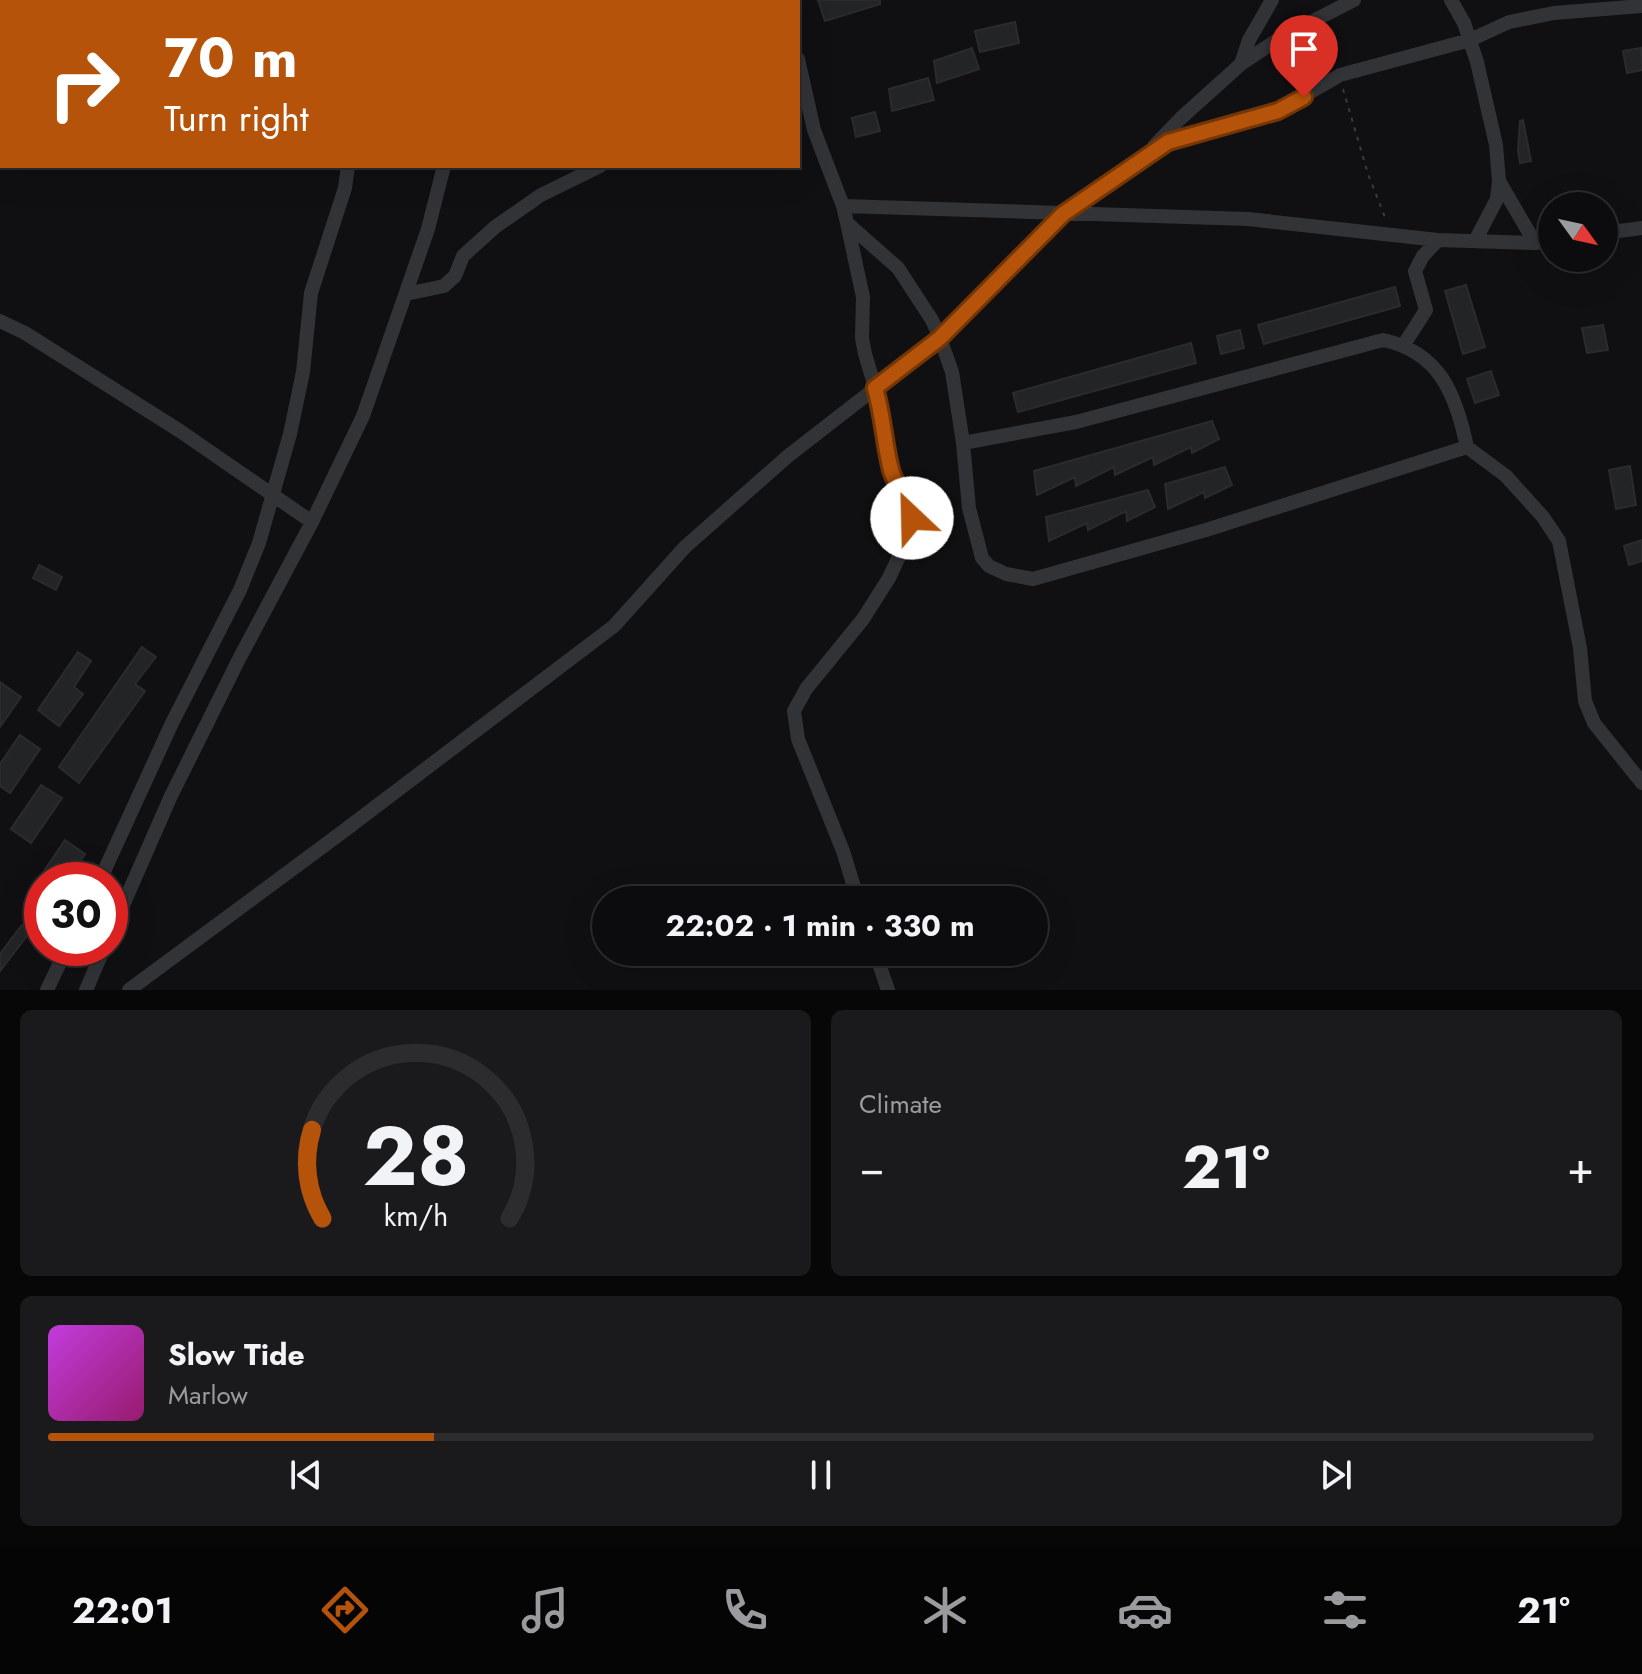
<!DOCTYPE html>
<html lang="en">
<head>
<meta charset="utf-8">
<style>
  body { margin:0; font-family:Jost,sans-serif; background:#1a1a1c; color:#f1f3f6; height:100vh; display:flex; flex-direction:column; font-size:30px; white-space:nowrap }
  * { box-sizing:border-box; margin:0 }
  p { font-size:26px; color:#9a9b9e }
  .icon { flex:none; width:44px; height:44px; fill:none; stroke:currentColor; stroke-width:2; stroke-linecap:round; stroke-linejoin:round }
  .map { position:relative; height:990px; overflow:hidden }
  .panel { display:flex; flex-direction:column; gap:20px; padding:20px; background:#070708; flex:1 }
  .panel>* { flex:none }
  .hud { position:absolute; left:0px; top:0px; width:800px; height:168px; box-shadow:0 8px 32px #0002,0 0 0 2px #2c2c2e; background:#b45309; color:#fff; overflow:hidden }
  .needle { width:52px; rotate:123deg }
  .buttons { position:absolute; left:1538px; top:192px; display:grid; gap:16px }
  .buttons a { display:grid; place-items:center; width:80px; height:80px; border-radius:50%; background:#0c0c0e; box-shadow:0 8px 32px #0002,0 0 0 2px #2c2c2e; font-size:40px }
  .speed { position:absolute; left:24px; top:862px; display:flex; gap:16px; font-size:40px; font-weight:700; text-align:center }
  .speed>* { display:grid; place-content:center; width:104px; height:104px; border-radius:50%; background:#0c0c0e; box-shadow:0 8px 32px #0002,0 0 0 2px #2c2c2e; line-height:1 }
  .speed .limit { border:12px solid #d22; background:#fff; color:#111 }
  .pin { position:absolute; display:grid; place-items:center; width:68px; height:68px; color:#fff; margin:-82px -34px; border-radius:50% 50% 50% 0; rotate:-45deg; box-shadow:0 0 8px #0007 }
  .pin .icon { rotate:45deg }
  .me { position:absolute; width:88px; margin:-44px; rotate:336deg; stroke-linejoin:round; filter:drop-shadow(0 0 6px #0008) }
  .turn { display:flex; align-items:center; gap:28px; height:168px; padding:0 32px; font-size:36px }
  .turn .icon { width:104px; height:104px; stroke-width:2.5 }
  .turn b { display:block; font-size:56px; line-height:68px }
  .big { font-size:60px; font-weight:700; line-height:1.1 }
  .panel .widget { flex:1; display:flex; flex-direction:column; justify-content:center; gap:12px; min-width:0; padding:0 28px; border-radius:12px; background:#1a1a1c }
  .panel .dial { align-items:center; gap:0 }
  .dial svg { height:208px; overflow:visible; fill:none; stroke:#2c2c2e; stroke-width:7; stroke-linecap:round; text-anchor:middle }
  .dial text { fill:#f1f3f6; stroke:none }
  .song { display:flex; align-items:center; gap:24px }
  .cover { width:96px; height:96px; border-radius:12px; background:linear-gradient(135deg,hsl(290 70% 55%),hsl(320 70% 35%)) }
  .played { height:8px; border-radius:4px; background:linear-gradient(90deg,#b45309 25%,#2c2c2e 25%) }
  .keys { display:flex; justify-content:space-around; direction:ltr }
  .heat { display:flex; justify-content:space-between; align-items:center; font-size:44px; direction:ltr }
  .panel .tiles { flex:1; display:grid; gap:20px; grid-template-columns:1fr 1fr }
  .widget:last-child { grid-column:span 2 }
  .trip { position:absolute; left:592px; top:886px; width:456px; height:80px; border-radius:40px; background:#0c0c0e; box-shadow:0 8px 32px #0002,0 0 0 2px #2c2c2e; font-weight:700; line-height:80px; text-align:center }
  .tab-bar { display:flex; height:128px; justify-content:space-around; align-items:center; background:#050506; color:#9a9b9e }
  .tab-bar .icon { width:56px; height:56px }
  .tab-bar .active { color:#b45309 }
  .tab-bar b { font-size:36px; color:#f1f3f6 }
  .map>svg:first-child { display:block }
  .building { fill:#232426; stroke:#2a2b2e; stroke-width:2 }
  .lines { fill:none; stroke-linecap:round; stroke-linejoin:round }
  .path { stroke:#373a3e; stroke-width:2; stroke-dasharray:4 6; stroke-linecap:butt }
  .minor { stroke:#313337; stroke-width:14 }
  .route-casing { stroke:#753606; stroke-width:20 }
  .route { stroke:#b45309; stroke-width:14 }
</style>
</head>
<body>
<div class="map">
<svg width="1642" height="990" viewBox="0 0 1642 990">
  <rect width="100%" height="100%" fill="#101012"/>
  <path class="building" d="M818,0h62v4l-55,17z
    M1015,22l4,21 -39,9 -5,-21z
    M972,48l7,21 -42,14 -3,-22z
    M1641,48l1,22 -15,3 -4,-22z
    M928,78l6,22 -42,11 -3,-22z
    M875,112l5,19 -24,6 -4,-19z
    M1523,120l8,41 -11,2 -2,-13 2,-29z
    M1466,285l19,62 -22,7 -18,-63z
    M1395,287l5,19 -136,38 -6,-19z
    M1603,325l5,25 -21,3 -5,-25z
    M1240,330l4,18 -23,6 -4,-18z
    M1191,343l5,20 -178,49 -5,-19z
    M1491,371l8,24 -24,8 -8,-24z
    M1212,421l7,18 -27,14 -1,-6 -37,18 -1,-8 -38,18 -1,-8 -38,19 -1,-9 -38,18 -3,-24z
    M1630,466l6,39 -20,4 -7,-39z
    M1225,467l7,18 -27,13 -1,-6 -36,17 -3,-25z
    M1148,490l7,17 -28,14 -1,-10 -38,19 -1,-7 -38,18 -3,-24z
    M1642,540v21l-13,4 -5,-19z
    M39,565l23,12 -6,13 -23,-12z
    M142,647l14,10 -21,27 10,7 -66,92 -20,-16z
    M78,652l13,9 -17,26 9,7 -24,32 -21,-16z
    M0,682l21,15 -21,30z
    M20,735l20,14 -30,44 -10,-7v-22z
    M41,785l21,13 -31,45 -20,-14z
    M65,840l20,14 -18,26h-29z
    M22,925l8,7 -30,39v-17z"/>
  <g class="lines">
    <path class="path" d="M1343,89l25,85 18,46"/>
    <path class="minor" d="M334,0l1,2
      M774,0l1,2
      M1451,0l13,23 13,39 19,83 3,36 36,62
      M485,2l1,-2
      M798,59l16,71 29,76 4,17 16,74 -1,41 3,16 18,60 7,52 21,42 1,10 -3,17 -20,43 -26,41 -57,70 -12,22 4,28 45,112 15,49
      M1241,64l39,-26 74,-38
      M1154,146l27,-28 60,-54 8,-24 23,-40
      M843,206l405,13 190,21 97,3 17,-2
      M847,223l51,45 34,52 8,18 12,34 11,71 6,65 13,50 7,8 17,8 27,5 173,-49 261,-83
      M1604,233l38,-5
      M1475,241l22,-42 2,-18
      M406,294l38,-8 11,-10 8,-20 32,-29 46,-32 59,-29
      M0,321l25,12 155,98 132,91
      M1403,346l23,-36 -11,-39 8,-15 15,-16
      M963,443l113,-21 307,-82c57,12 73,55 84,107l39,29 37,41 16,24 21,107 5,53 9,22 48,60
      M100,880l72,-157 68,-133 19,-47 31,-109 13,-62 8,-79 34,-105 3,-22
      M110,935l60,-137 69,-139 73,-137 51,-106 65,-187 16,-63
      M875,952l13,38
      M47,990l20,-42
      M86,990l18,-42
      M129,990l212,-157 273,-207 71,-79 103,-91 152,-118 123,-124 105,-72 26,-9 44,-9 40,-13 62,-36 130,-35 39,-18 45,-9 88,-7"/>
  </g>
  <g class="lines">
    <defs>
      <path id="route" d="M912,518c-3,-18 -16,-31 -21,-48 -7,-27 -8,-55 -16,-82l65,-50 123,-124 105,-72 110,-31 26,-14"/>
    </defs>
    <use href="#route" class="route-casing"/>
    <use href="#route" class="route"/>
  </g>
</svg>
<div class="buttons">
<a><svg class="needle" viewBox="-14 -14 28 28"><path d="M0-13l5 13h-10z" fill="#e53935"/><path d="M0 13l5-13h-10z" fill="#9a9b9e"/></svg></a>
</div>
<div class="speed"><div class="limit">30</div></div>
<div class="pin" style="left:1304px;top:97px;background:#d93025"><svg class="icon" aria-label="arrive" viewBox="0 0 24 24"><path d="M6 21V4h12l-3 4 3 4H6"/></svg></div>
<svg class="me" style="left:912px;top:518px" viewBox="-20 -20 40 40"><circle r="19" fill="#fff"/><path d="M0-13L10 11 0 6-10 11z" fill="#b45309"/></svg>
<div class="trip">22:02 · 1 min · 330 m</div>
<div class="hud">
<div class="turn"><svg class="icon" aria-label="right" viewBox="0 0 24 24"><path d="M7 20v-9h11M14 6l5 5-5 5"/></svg><div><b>70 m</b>Turn right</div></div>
</div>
</div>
<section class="panel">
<div class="tiles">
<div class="widget dial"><svg viewBox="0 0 100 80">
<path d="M14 69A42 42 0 1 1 86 69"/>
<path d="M14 69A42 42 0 0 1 10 35" stroke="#b45309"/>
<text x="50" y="56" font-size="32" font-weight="700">28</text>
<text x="50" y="72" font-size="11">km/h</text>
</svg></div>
<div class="widget"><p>Climate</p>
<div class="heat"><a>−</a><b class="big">21°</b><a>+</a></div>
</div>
<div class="widget">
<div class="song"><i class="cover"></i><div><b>Slow Tide</b><p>Marlow</p></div></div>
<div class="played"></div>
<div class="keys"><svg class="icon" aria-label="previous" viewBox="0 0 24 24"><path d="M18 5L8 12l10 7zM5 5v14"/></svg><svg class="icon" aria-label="pause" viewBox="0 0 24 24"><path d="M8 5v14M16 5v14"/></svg><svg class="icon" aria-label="next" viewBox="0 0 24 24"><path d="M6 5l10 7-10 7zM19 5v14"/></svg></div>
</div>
</div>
</section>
<nav class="tab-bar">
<b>22:01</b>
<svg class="icon active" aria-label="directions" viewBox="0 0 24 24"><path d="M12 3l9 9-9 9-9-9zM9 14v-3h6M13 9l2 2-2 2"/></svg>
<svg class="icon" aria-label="music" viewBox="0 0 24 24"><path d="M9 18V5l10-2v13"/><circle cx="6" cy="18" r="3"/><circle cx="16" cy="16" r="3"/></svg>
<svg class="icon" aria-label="phone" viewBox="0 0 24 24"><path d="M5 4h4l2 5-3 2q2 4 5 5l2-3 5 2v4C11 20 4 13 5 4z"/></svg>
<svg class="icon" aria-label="climate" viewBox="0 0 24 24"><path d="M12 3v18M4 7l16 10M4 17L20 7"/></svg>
<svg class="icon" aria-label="car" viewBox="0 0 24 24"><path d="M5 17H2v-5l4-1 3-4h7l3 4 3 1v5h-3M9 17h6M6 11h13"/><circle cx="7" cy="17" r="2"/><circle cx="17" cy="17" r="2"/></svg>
<svg class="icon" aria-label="filters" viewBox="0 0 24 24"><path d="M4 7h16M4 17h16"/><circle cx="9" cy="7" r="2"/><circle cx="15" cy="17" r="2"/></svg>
<b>21°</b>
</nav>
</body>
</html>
